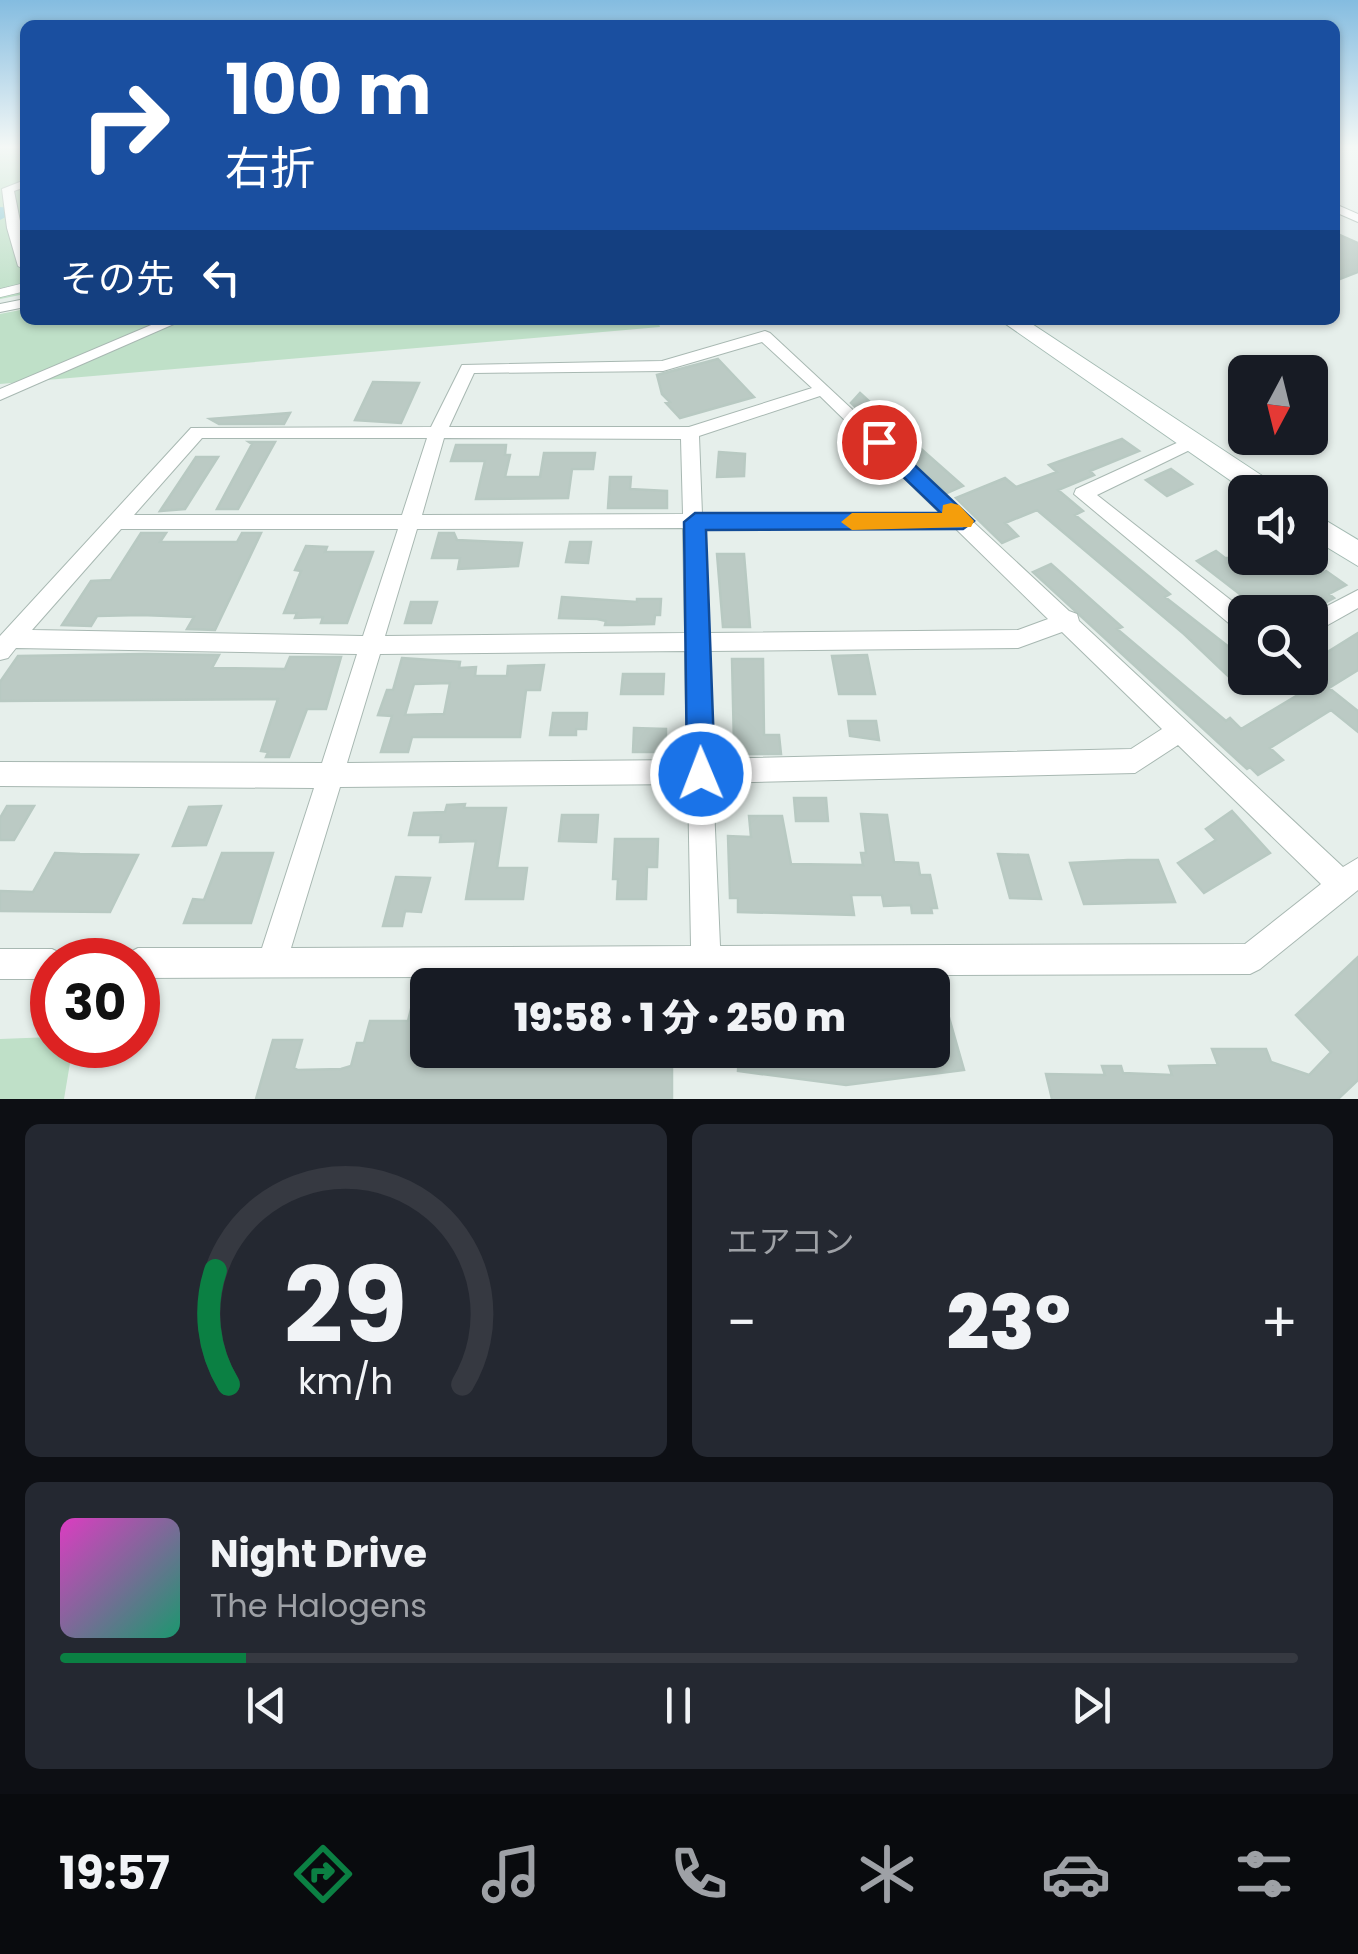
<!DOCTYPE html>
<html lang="ja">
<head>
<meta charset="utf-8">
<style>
  body { margin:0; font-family:Poppins,"Noto Sans JP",sans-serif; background:#242831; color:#f1f3f6; height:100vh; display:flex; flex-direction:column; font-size:38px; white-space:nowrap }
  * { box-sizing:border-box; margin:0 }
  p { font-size:32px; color:#9ea1a6 }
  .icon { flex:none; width:55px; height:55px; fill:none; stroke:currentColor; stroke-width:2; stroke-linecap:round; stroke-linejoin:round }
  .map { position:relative; height:1099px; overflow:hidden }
  .details { display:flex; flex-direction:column; gap:25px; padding:25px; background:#0d0f14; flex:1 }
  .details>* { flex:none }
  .banner { position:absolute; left:20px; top:20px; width:1320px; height:305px; border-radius:15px; box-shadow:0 2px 8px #0004; background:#1a4fa0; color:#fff; overflow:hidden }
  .needle { width:65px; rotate:187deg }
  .fabs { position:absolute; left:1228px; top:355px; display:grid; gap:20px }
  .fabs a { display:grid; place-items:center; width:100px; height:100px; border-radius:15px; background:#171b24; box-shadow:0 2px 8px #0004; font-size:50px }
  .speed { position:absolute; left:30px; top:938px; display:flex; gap:20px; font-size:50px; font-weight:700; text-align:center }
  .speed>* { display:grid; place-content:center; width:130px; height:130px; border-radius:50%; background:#171b24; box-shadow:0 2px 8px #0004; line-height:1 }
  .speed .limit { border:15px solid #d22; background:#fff; color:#111 }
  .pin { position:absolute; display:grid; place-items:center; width:85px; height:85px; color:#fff; margin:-42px; border:5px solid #fff; border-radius:50%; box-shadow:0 2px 10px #0007 }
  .me { position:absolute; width:110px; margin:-55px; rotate:359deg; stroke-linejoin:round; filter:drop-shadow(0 0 8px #0008) }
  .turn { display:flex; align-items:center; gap:35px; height:210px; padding:0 40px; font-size:45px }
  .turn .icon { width:130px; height:130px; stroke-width:2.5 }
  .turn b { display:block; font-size:70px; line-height:85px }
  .then { display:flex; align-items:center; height:95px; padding:0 40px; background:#0003; gap:20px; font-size:38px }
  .big { font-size:75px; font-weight:800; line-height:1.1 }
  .details .card { flex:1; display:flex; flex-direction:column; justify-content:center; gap:15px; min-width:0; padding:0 35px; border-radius:15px; background:#242831 }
  .details .dial { align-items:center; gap:0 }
  .dial svg { height:260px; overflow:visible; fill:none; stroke:#363941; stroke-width:7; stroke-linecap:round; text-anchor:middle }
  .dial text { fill:#f1f3f6; stroke:none }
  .song { display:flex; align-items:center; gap:30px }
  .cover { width:120px; height:120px; border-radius:15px; background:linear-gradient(135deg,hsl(310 70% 55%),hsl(160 70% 35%)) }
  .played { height:10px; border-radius:5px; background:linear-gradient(90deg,#0b8043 15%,#363941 15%) }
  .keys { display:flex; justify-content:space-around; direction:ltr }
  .heat { display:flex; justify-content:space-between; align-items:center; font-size:55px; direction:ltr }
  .details .tiles { flex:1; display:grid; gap:25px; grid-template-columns:1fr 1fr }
  .card:last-child { grid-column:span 2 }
  .trip { position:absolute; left:410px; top:968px; width:540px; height:100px; border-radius:15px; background:#171b24; box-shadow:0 2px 8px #0004; font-weight:800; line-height:100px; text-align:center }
  .tab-bar { display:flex; height:160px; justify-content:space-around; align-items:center; background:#090b0e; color:#9ea1a6 }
  .tab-bar .icon { width:70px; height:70px }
  .tab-bar .selected { color:#0b8043 }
  .tab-bar b { font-size:45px; color:#f1f3f6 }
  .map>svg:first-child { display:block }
  .green { fill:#bfe0c8 }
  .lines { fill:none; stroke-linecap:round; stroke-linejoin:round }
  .river { fill:#8ec9d4; fill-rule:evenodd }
  .building { fill:#bbcac4; stroke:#b8c9c2; stroke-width:2.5; fill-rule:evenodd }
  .lane-casing { stroke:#a8b8b2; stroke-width:9 }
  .street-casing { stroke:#a8b8b2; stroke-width:2 }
  .secondary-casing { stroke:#a4bbb3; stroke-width:2 }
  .lane { stroke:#fff; stroke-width:8 }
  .street { fill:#fff; fill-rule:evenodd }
  .secondary { fill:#fff; fill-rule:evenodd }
  .route { fill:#1a73e8; stroke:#114b97; stroke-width:2.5 }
  .slow { fill:#f59e0b }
</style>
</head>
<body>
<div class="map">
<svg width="1358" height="1099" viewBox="0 0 1358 1099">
  <rect width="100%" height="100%" fill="#e6efeb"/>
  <path class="green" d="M0,146h25v148l-25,5z
    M25,309v11h633l2,7 -660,57v-70z
    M52,1037v8h21l-9,54h-64v-60z"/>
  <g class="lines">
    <path class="river" d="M0,207l12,1 3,4 -15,8z"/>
  </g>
  <path class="building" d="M1335,233l23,10v29l-23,9z
    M718,359l36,38 -74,21 -14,-15 4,-1 -8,-8 -5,-19z
    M373,382l46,1 -18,40 -46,-3z
    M860,393l60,55 43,38 -16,7 -96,-90z
    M290,413l-6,11h-65l-9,-5z
    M1122,439l17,12 -49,20 4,4 -36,15 25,21 -8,4 95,79 -5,3 69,54 -3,2 14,12v27l-61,-58 -147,-124 -32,13 13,13 -16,7 -46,-45 49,-20 11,9 41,-15 -8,-7z
    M249,442h26l-37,67h-21l35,-65z
    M456,445h50l-1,10h5l-5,22h35l4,-24h51l-2,16h-21l-4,29 -92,1 9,-38h-34z
    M719,452l26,2 -1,22 -27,1z
    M196,457h22l-33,52 -25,2z
    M1171,469l21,15 -25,12 -21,-16z
    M610,477h21l-1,12 37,2v17h-59z
    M141,533h25l-6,9h77l5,-9h19l-46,97 -28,-1 7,-12 -53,-2 -44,1 -6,10 -29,-1 29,-44 20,-1z
    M439,533h15l3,7 65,3 -4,23 -60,3 2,-11h-28z
    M570,542h21l-3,21 -22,-1z
    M306,546l21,1 -2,5h48l-26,71h-26l2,-6 -28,1 2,-5h-13l17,-42 -6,-1z
    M1216,551l9,7h67l25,18 9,-5 20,14 -17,9 5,4 -26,14h-45l-66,-51z
    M717,554h27l6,73h-27z
    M1051,564l71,63 -5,2 109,92 4,-3 11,11 65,-39 -16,-12h20v-15l48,-30v37l-29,18 29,23v21l-27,-22 -61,38 13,12 -25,15 -8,-8 -3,2 -214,-197z
    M562,597l75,5v-3h24l-1,16h-5l-1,9 -32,1h-17l1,-4 -9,-2 -38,-1z
    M411,602h26l-6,21h-26z
    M145,654l74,1 -7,13 73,1 5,-12h51l-15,52h-19l-18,48h-23l2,-5 -7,-1 17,-52 -278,2v-19l18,-26z
    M867,655l8,39h-36l-7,-38z
    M402,658l58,4 -1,6 17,-1 -1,9h32l1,-10 36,-1 -4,25h-14l-6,47h-108l-4,15h-27l11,-36 -14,-1 9,-25h6zM450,683l-6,31 -39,1 9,-31z
    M732,659h31l1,76h15l2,19h-40l-1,-8h-6z
    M623,674h41l-1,20h-42z
    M553,713h34l-1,16h-10v6h-26z
    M848,721h28l3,19 -29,-4z
    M634,728l32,1v23h-33z
    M794,798h32l2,23h-32z
    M465,804l-1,4h42l-9,60h30l-4,31h-57l10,-58 -36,1 1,-7h-32l5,-22 31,-1 2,-7z
    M7,806h27l-20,34h-14v-22z
    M221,806l-15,39 -33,1 16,-39z
    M1232,811l38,42 -66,40 -26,-30 38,-23 -10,-11z
    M861,814l26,1 7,47 24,1 2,12h10l7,33h-6l1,5h-20l-1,-8 -27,1 -2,-11h-31l3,20 -116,-3v-14h-8l-2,-62 23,1 -2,-21h33l9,48 72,1 -2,-12h5z
    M562,815h36l-2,27 -37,-1z
    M615,839h43l-1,28h-10l-1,32h-29l1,-20h-5z
    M55,853l25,1 58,1 -28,57 -110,-1v-20l33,1z
    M222,853h51l-22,70h-67l9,-24 11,1z
    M998,854l30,1 13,44 -31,-1z
    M1128,860h30l17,42 -91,2 -14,-41z
    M396,877l34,1 -9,34 -16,-1 -3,15h-19z
    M1358,957v123l-20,19h-286l-6,-25 59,1 -3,-9h19l2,7 49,2 -3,-9 49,-1 -6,-16h54l5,13 38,13 22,-23 -35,-37z
    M411,1009h17v50l97,4v3l147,-4v37h-416l17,-59h29l-8,28 4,2 43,-1 10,-3 6,-23h7l6,-22h38z
    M948,1014l16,56 -118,15 -108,-14 1,-21h193v-34z"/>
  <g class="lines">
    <defs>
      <path id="lane" d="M0,293l25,-6"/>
      <path id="street" d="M25,180v7l-11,4 11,55v24l-7,-4 -11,-38 -5,-39z
        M1335,204l23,10v8l-23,-10z
        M25,299v8l-25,5v-8z
        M163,320h20l-183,80v-11z
        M765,331l5,2 299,278 8,3 2,7 264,246 15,-9v32l-98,79 -10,5 -1112,4v-18h-14l4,-7 10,-5h124l52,-160 -314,-2v-24l322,1 35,-109 -341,-6 -8,10 -8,2v-24l191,-208 240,-1 31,-62 200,-4zM762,342l50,46 -123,39h-240l25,-54 189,-2zM820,396l121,118h-239l-3,-78zM202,438h225l-25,77h-268zM444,438l237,1 2,75 -261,1zM683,528l2,105 -300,3 32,-107zM703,528h252l93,91 -30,11 -311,3zM121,529h277l-35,107 -331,-6zM1062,632l100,97 -31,20 -419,10 -4,-108 310,-3zM685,651l2,109 -340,3 33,-109zM1178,745l143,139 -76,60 -525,2 -7,-163 422,-10zM688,784l3,162 -400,2 49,-161z
        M1192,436l9,6 -3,4 -101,49 149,117 -1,21 -8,-3 -163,-136 2,-5z
        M1358,590v18l-48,27v-20z
        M0,949h52l10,5 3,6h-13v19h-52z"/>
      <path id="secondary" d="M1000,320h26l250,165 4,7h-33z
        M1310,511l48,29v26l-48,-29z"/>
    </defs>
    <use href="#lane" class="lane-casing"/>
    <use href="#street" class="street-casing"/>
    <use href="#secondary" class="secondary-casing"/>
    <use href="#lane" class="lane"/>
    <use href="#street" class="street"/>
    <use href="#secondary" class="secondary"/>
  </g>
  <linearGradient id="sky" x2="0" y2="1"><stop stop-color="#84bce0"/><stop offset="0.49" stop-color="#f4f8f6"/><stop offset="1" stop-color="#f4f8f6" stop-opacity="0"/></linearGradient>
  <rect width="1358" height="300" fill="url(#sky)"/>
  <path class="route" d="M879,436l7,2 88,83 -11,8 -257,1 9,244 -4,9 -10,4 -10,-4 -4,-9 -3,-252 11,-9h246l-69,-66v-9z"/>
  <path class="slow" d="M951,503l8,2 15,16 -3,6 -119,3 -11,-8 11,-9h90l1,-8z"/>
</svg>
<div class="fabs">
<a><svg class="needle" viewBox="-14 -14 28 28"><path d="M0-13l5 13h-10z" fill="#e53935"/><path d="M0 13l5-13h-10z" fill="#9ea1a6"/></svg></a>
<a><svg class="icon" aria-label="sound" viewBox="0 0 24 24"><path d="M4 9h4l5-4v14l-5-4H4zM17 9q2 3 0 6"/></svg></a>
<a><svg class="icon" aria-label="search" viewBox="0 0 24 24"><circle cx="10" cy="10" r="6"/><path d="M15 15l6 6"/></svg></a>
</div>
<div class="speed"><div class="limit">30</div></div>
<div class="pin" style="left:879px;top:442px;background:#d93025"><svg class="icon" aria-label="arrive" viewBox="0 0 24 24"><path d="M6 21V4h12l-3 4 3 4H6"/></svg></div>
<svg class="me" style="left:701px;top:774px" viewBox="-20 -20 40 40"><circle r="17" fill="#1a73e8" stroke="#fff" stroke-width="3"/><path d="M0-11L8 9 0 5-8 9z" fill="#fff"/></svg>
<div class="trip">19:58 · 1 分 · 250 m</div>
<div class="banner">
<div class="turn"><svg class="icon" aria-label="right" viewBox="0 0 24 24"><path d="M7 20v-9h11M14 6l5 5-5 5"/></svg><div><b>100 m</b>右折</div></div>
<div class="then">その先<svg class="icon" aria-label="left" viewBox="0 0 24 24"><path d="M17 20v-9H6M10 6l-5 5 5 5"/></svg></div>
</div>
</div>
<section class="details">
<div class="tiles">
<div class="card dial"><svg viewBox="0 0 100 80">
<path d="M14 69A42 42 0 1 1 86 69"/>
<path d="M14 69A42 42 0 0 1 10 34" stroke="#0b8043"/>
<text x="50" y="56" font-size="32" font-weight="700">29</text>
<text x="50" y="72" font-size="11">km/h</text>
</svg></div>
<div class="card"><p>エアコン</p>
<div class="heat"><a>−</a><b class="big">23°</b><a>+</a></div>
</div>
<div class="card">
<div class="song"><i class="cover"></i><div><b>Night Drive</b><p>The Halogens</p></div></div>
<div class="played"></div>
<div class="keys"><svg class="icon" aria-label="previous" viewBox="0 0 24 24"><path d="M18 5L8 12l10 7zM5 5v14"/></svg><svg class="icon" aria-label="pause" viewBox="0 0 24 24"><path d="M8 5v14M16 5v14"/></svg><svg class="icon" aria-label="next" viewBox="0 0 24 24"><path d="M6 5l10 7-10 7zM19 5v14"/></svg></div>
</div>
</div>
</section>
<nav class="tab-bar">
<b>19:57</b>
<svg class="icon selected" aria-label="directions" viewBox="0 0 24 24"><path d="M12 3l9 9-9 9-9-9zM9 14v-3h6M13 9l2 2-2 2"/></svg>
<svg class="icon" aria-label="music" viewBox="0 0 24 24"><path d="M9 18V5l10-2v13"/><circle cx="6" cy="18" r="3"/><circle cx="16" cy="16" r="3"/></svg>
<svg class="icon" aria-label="phone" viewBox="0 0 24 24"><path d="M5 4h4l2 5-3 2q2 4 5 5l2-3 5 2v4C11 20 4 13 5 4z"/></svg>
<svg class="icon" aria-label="climate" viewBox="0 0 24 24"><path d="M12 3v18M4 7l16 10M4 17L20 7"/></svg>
<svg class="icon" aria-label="car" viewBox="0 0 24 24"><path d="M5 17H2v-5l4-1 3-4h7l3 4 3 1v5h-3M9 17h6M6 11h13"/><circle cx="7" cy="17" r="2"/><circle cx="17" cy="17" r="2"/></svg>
<svg class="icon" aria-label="filters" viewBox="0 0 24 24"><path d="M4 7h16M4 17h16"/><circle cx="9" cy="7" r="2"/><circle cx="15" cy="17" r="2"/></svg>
</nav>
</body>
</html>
